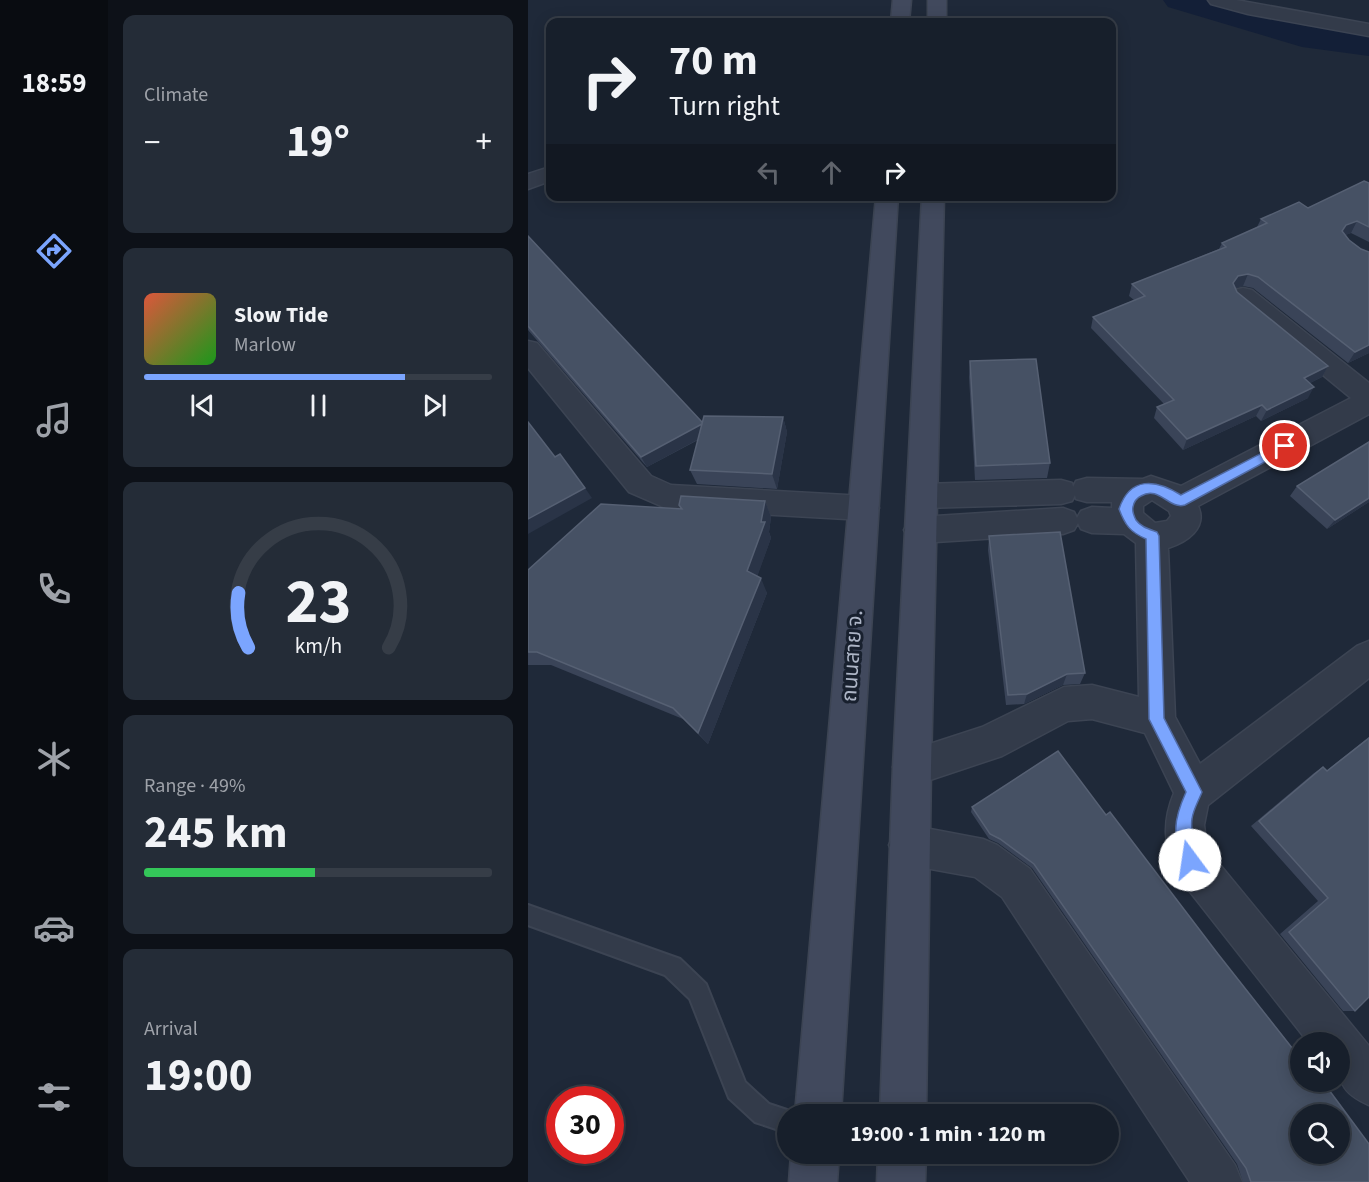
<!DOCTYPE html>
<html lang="en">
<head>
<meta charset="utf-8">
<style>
  body { margin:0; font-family:"Source Sans 3","Noto Sans Thai",sans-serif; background:#242c37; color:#f1f3f6; height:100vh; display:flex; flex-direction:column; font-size:22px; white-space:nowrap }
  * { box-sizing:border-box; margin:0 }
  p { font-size:20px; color:#9ea2a9 }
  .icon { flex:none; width:33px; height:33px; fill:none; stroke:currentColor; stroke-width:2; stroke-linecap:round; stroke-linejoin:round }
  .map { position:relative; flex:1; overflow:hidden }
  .panel { display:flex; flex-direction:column; gap:15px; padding:15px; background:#0d1118; width:420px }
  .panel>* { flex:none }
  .guide { position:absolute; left:18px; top:18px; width:570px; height:183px; border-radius:12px; box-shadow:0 3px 15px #0003,0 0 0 2px #363d47; background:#171f2b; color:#f1f3f6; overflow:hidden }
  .buttons { position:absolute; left:762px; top:1032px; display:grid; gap:12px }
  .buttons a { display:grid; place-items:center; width:60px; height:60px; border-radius:50%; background:#171f2b; box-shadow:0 3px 15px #0003,0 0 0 2px #363d47; font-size:30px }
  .speed { position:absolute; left:18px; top:1086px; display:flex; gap:12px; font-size:30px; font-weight:700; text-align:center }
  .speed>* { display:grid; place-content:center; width:78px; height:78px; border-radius:50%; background:#171f2b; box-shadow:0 3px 15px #0003,0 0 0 2px #363d47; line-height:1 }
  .speed .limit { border:9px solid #d22; background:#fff; color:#111 }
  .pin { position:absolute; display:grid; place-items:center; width:51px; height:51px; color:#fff; margin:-26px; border:3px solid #fff; border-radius:50%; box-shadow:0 2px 6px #0007 }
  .me { position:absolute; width:66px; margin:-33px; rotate:346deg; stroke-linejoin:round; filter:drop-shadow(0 0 4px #0008) }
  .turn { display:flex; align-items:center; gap:21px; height:126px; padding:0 24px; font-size:27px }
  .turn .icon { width:78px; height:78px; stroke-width:2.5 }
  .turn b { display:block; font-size:42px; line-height:51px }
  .lanes { display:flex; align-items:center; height:57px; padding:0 24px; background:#0003; justify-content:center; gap:30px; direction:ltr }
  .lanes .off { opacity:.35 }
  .big { font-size:45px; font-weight:700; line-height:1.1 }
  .panel .card { flex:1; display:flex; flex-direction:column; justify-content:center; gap:9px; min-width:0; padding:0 21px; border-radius:12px; background:#242c37 }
  .panel .dial { align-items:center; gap:0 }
  .dial svg { height:156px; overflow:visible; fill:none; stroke:#363d47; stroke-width:7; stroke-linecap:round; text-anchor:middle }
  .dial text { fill:#f1f3f6; stroke:none }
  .song { display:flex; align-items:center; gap:18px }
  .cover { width:72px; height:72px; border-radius:9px; background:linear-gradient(135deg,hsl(10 70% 55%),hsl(120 70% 35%)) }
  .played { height:6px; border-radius:3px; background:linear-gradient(90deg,#7ba5fe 75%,#363d47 75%) }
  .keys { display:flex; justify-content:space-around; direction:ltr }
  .heat { display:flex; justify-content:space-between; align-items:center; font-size:33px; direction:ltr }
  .charge { height:9px; border-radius:4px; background:linear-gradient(90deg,#34c759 49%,#363d47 0) }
  .trip { position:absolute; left:249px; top:1104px; width:342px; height:60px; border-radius:30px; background:#171f2b; box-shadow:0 3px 15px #0003,0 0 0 2px #363d47; font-weight:700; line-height:60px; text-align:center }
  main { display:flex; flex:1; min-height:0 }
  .tabs { display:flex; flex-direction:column; width:108px; justify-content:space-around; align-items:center; background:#090c11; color:#9ea2a9 }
  .tabs .icon { width:42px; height:42px }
  .tabs .active { color:#7ba5fe }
  .tabs b { font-size:27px; color:#f1f3f6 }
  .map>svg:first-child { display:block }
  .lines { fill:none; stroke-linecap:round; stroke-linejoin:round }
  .river { fill:#131f37; fill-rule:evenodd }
  .service-casing { stroke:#3c4453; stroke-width:4 }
  .minor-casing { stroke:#3c4453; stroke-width:3 }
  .secondary-casing { stroke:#3c4453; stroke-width:3 }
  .service { fill:#333b4a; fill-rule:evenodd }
  .minor { fill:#333b4a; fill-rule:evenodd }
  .secondary { fill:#41495d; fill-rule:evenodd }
  .wall { fill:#3a4458 }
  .shaded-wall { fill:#2a3447 }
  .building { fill:#465164; stroke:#566073; stroke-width:1.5; fill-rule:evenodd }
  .route { fill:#7ba5fe; stroke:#506ba5; stroke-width:1.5 }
  .labels { text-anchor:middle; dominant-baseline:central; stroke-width:6; stroke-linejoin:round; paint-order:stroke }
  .street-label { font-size:21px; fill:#adb5c6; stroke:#18202e }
</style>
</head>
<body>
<main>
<nav class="tabs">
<b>18:59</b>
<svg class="icon active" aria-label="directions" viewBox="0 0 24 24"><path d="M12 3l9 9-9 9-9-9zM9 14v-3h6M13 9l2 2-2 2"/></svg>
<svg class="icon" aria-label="music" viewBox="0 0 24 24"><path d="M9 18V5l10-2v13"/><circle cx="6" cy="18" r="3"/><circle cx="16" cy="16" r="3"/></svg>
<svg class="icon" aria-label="phone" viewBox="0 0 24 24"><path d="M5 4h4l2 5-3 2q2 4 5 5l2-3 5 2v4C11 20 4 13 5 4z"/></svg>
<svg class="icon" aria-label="climate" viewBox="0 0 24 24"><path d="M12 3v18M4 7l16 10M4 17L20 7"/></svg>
<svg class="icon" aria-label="car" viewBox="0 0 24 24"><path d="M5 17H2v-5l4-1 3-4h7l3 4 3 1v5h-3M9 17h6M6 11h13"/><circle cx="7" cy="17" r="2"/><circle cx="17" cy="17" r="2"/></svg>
<svg class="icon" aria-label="filters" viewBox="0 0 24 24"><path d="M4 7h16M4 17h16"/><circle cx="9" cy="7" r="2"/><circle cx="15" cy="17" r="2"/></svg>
</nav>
<section class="panel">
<div class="card"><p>Climate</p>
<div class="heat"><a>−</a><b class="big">19°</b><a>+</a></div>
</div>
<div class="card">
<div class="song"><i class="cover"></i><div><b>Slow Tide</b><p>Marlow</p></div></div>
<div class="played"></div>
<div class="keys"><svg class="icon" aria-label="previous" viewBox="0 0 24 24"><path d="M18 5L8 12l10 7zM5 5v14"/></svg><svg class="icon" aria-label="pause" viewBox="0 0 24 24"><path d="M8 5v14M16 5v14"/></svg><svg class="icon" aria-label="next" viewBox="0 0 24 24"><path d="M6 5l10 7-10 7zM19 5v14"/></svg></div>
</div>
<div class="card dial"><svg viewBox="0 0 100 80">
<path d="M14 69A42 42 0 1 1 86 69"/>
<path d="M14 69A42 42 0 0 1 9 41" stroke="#7ba5fe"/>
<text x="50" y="56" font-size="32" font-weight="700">23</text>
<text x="50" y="72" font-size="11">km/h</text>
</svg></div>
<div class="card"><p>Range · 49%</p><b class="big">245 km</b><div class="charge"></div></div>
<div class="card"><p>Arrival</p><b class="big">19:00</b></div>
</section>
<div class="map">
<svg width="841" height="1182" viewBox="0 0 841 1182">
  <rect width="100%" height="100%" fill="#1f2939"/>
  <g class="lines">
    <path class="river" d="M635,0h53l89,26 64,8v22l-67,-9 -134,-40z"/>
    <defs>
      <path id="service" d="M0,905l152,54 26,25 39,98 24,22 27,9 1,1h-9v19l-33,-11 -26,-24 -39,-99 -25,-24 -137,-50z"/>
      <path id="minor" d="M680,0h28l133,24v12l-121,-22 -37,-10z
        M22,167v14l-22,8v-15z
        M715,288l9,2 117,93v31l-171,92c10,22 -11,36 -30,42l7,169 25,47 157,-118 12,-5v37l-161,127 -4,20 3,24 162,197v59c-35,-15 -29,-29 -29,-63h-32l-132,-168c-12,-29 -14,-52 -2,-81l-29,-60 -53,-14 -24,2 -66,35 -90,30 -13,-6 -6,-13 6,-13 83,-27 82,-40 28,-2 47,12 -3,-154 -12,-9 -32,-1 -11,-4 -3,-6 -4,7 -11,4 -143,9 -11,-4 -5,-9 5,-9 11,-4 143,-9 11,4 3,6 4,-7 11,-4 20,1v-6h-25l-11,-3 -1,-4 -3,6 -11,3 -139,4 -11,-3 -4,-9 4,-9 11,-3 139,-4 11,3 1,4 3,-6 11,-3 56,1 8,-3 30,10 170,-88 -117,-96 -4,-6 4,-6zM624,500l17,11 2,5 -4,5 -12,2 -12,-10v-7z
        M0,341l9,2 114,133 20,9 193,11 11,3 4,9 -4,9 -11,3 -196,-11 -39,-17 -101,-124z
        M381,825l74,14 14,6 33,24 205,296 7,17h-52l-188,-285 -27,-20 -66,-12 -14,-6 -6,-14 6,-14z"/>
      <path id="secondary" d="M365,0h18l-2,22h-18z
        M400,0h18v22h-18z
        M348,196h22l-57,918h-46z
        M394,196h22l-13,571 -5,347h-46l13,-347z
        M263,1154h48l-2,28h-48z
        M350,1154h48l-1,28h-48z"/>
    </defs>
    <use href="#service" class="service-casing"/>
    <use href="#minor" class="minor-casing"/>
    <use href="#secondary" class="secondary-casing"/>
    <use href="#service" class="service"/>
    <use href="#minor" class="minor"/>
    <use href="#secondary" class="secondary"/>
  </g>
  <path class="wall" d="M841,183v59l-18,-9 -6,2 4,5 12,9 8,3v101l-21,10 -95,-75 -10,-2 -8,2 2,4 91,74 -6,11 -12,6 -2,15 -47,23 -5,-5 -73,34 -29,-32 3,-11 7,-3 -73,-76 2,-11 41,-17 -5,-4 3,-12 87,-35 3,-6 35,-16 4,-8 47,-11z
    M0,236l174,186 81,-5 4,15 -10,57 -80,-5 -7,-14 8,-30 -51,27 -119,-137z
    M442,361l80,102 -3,15 -72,2 -6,-103z
    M841,442v60l-42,27 -37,-33 7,-10z
    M237,501l6,16 -2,15 2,6 -14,38 10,17 -59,151 -25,-25 -132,-54h-23v-95l153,-61 -2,-4z
    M461,536l96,137 -5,11 -17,1 -39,19 -18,1 -18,-155z
    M841,737v260l-14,14h-12l-63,-77 38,-33 -67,-75 63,-53 9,-6 3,4z
    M444,807l134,8 112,139 104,131 4,1 43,96h-126l-6,-18 -205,-296 -34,-25 -9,-4 -18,-27z"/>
  <path class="shaded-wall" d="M829,221l-6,12 -11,4 2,-6 4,-6z
    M720,274l-5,12 -9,2 -1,-5 5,-7z
    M841,345v8l-21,10 7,-11z
    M800,366l-6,11 -24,12 6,-11z
    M786,387l-6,11 -47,23 6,-11z
    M734,405l-6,11 -73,34 4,-11z
    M255,417l4,15 -10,57 -5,-15z
    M176,423l4,11 -61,33 -6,-10z
    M57,488l7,10 -64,36v-15z
    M841,498v4l-42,27 8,-9z
    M237,501l6,16 -2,15 2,6 -17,48 -7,-15z
    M233,578l6,15 -59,151 -10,-11z
    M539,674l-4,11 -39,19 3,-10z"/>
  <path class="building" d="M836,181l5,2v44l-12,-6 -11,4 -4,6 7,9 12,9 8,3v93l-14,7 -97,-75 -10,-3 -10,2 -5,7 4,9 91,74 -24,12 10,9 -47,23 -5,-5 -75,34 -30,-32 17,-7 -81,-83 52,-21 -13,-12 94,-37 -4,-4 45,-20 -6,-4 38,-17 9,6z
    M0,236l174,186v2l-61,33 -113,-131z
    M508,359l14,104 -74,3 -6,-105z
    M176,416l79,1 -11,57 -82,-4z
    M0,422l27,35 5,-3 25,34 -57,31z
    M841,442v56l-34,22 -38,-34z
    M153,496l84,5 -4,21h4l-18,49 14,7 -63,155 -25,-25 -136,-56h-9v-82l73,-66 81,5 -3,-4z
    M532,532l25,141 -18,1 -40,20 -19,1 -19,-159z
    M841,738v259l-14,14 -66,-79 39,-34 -69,-77 64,-54 4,4z
    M530,751l48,64 4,-3 108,142 82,104v24h19l5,6 2,-2 43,58v38h-118l-5,-14 -212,-304 -34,-25 -10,-5 -18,-27zM772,1114h40v40h-40z"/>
  <path class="route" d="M757,441l4,1v7l-104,56c-16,5 -26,-20 -44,-9 -4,2 -7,5 -8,11 -1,4 1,9 3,13 5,7 13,9 21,12l2,4 5,182 38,74c-3,8 -9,18 -10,27 -3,15 9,35 4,47l-6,2 -5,-2c-13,-30 -12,-45 1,-74l-37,-73 -3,-180c-16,-7 -21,-14 -27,-30 11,-33 37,-30 62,-14z"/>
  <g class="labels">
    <g class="street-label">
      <text transform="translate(324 656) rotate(-86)">ถนนสาย จ.</text>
    </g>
  </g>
</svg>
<div class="buttons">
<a><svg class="icon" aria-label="sound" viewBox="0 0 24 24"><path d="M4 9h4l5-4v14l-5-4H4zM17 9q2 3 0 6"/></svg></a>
<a><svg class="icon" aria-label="search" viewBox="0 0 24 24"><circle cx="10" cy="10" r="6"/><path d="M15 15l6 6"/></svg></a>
</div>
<div class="speed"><div class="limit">30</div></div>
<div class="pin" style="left:757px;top:446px;background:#d93025"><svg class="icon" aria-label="arrive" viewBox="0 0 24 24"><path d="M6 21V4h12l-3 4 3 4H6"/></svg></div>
<svg class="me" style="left:662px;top:860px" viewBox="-20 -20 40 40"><circle r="19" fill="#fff"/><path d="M0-13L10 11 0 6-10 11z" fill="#7ba5fe"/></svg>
<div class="trip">19:00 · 1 min · 120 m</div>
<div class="guide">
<div class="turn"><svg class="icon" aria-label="right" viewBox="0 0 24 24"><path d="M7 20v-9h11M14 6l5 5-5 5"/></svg><div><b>70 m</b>Turn right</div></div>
<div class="lanes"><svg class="icon off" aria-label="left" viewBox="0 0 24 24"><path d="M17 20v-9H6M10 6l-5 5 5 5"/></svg><svg class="icon off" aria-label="ahead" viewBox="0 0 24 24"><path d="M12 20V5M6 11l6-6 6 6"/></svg><svg class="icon" aria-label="right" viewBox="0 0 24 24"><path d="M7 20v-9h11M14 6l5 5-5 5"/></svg></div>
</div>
</div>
</main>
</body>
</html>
